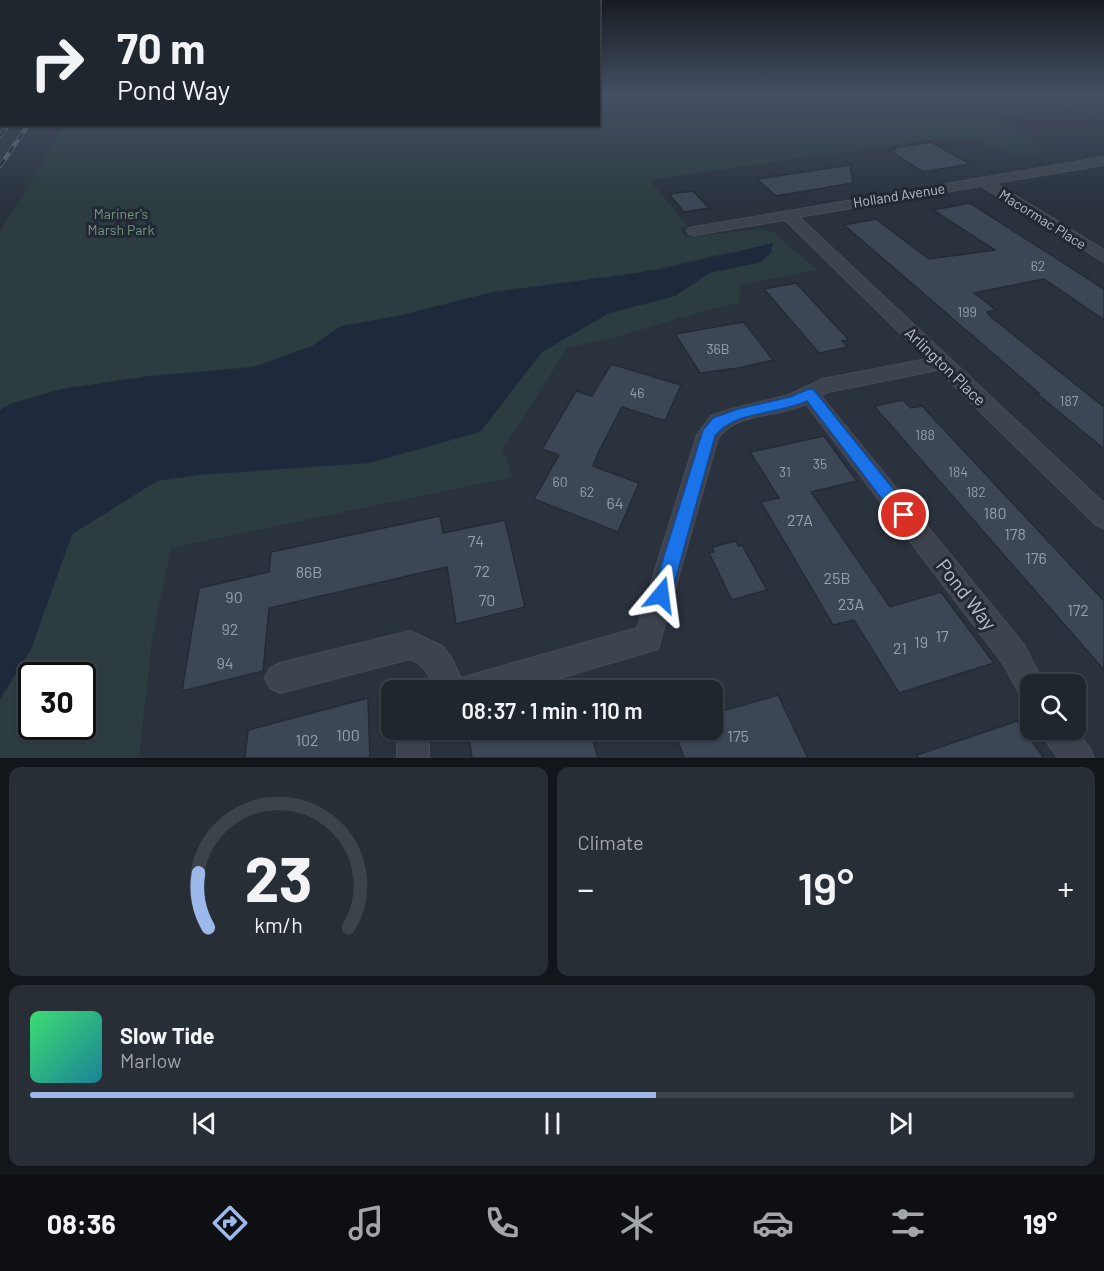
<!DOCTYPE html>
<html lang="en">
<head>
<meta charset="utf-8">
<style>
  body { margin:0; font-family:Barlow,sans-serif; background:#282e36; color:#f1f3f6; height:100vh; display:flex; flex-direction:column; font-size:22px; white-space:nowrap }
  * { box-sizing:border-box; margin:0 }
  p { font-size:20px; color:#a2a5aa }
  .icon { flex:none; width:33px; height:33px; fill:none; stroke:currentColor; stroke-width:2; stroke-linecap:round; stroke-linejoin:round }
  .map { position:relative; height:758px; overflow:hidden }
  .side { display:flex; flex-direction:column; gap:9px; padding:9px; background:#121519; flex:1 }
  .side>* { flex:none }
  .banner { position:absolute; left:0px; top:0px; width:600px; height:126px; box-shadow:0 2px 4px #0004,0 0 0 2px #3d434a; background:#20262e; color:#f1f3f6; overflow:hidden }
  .buttons { position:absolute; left:1020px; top:674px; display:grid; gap:12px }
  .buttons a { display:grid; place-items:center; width:66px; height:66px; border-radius:12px; background:#20262e; box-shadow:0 2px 4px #0004,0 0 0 2px #3d434a; font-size:30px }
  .speed { position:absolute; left:18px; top:662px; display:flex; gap:12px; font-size:30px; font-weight:700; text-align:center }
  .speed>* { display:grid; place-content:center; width:78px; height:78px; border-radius:50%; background:#20262e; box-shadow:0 2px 4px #0004,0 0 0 2px #3d434a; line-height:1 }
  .speed .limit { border:3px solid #111; border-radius:9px; background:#fff; color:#111 }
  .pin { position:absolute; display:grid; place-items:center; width:51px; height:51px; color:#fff; margin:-26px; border:3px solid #fff; border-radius:50%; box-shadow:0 2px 6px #0007 }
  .me { position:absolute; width:66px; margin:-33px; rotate:16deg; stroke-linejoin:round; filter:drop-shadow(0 0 4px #0008) }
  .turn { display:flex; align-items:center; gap:21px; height:126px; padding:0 18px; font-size:27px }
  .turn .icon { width:78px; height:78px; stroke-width:2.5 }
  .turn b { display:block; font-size:42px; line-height:51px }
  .big { font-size:45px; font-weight:600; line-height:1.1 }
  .side .tile { flex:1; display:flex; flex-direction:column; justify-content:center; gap:9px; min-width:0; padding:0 21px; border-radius:12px; background:#282e36 }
  .side .dial { align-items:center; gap:0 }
  .dial svg { height:156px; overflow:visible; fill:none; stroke:#3d434a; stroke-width:7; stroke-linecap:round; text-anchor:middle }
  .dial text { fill:#f1f3f6; stroke:none }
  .song { display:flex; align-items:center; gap:18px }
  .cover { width:72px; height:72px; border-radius:9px; background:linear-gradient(135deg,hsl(140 70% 55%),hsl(190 70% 35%)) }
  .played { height:6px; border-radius:3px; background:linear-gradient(90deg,#9db8eb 60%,#3d434a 60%) }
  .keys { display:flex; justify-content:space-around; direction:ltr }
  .heat { display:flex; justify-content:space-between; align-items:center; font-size:33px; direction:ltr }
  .side .tiles { flex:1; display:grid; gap:9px; grid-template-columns:1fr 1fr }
  .tile:last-child { grid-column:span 2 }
  .trip { position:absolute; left:381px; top:680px; width:342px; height:60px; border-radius:12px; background:#20262e; box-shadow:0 2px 4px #0004,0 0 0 2px #3d434a; font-weight:600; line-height:60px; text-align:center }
  .tab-bar { display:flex; height:96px; justify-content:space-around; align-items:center; background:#0d0f12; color:#a2a5aa }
  .tab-bar .icon { width:42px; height:42px }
  .tab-bar .selected { color:#9db8eb }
  .tab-bar b { font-size:27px; color:#f1f3f6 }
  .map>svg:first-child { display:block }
  .green { fill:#2c3c40; fill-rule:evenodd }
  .water { fill:#1e293b }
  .building { fill:#3c4654; stroke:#242b36; stroke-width:1.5 }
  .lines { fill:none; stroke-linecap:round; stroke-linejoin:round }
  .lane-casing { stroke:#474d58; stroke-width:3 }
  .street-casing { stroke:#474d58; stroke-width:2 }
  .lane { fill:#3d444f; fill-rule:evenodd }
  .street { fill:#3d444f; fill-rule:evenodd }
  .rail-casing { stroke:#606875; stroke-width:4.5 }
  .rail { stroke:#222934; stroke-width:3; stroke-dasharray:8; stroke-linecap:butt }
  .route { fill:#1a73e8; stroke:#114b97; stroke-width:1.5 }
  .labels { text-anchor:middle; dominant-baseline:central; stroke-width:6; stroke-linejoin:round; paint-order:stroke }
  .far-street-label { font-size:14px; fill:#babfc9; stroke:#222934 }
  .far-park-label { font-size:14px; fill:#74977e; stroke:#222934 }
  .number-label { font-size:14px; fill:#989faa }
  .street-label { font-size:16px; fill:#babfc9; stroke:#222934 }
  .near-number-label { font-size:16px; fill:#989faa }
  .near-street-label { font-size:20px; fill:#babfc9; stroke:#222934 }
</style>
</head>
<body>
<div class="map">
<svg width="1104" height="758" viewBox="0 0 1104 758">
  <rect width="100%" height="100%" fill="#2a323e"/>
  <path class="green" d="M599,95h505v26l-35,-14 -72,10 49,32c-28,18 -41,-2 -68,-8 -9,-2 -19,-3 -29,-4l-300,43 39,46 -8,2 6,9 65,-7 21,1 45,39 -76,15 -3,18c-58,12 -112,35 -170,44l-66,104 4,6 6,20 -341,71 -19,92 -13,118h-139v-59l31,-50 41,-115 85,-53 323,-49 62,-80 67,-39 66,-17 34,-23 52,-11 -32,-10 -105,24 -131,16 -95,24 -57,10 -29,20 -59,21 -103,9 -88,13 -49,14 -13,7v-178l65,-107 533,-1zM32,675h50v51h-50z"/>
  <path class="water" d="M773,243l-2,10 -10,9 -52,11 -34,23 -66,17 -67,39 -62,80 -111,31 -171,12 -41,6 -85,53 -41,115 -31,50v-289l13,-7 49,-14 88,-13 103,-9 59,-21 29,-20 57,-10 95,-24 166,-22z"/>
  <path class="building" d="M931,142l39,22 -47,8 -33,-21 6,-1 -3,-2z
    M850,165l3,18 -77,13 -19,-17z
    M693,191l16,17 -25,4 -15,-18z
    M970,203l134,86v31l-60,-41 -70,14 22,17 -9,2 3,4 114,91v42l-68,-56h3l-195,-168 32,-6 53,40 66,-9 -62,-40z
    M796,283l53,57 -7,1 6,6 -29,6 -55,-64z
    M744,322l29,38 -35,8 -38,5 -25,-39z
    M611,364l70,21 -16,36 -43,-14 -23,44 -6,15 46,17 -21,49 -84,-33 25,-44 -17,-6 34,-58 16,5z
    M903,400l8,8 11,-2 182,195v69l-230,-264z
    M824,436l33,45 -46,11 79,115 51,-15 53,71 -95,30 -45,-73 -21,5 -72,-123 18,-4 -29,-46z
    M440,516l3,17 62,-13 20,87 -69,17 -9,-57 -178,41 -6,63 -81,20 17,-103 70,-16 2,-20z
    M736,541l2,5 4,-1 25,45 -35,10 -23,-47 5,-1 -2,-5z
    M778,695l30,63h-124l-10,-29h38v-15z
    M368,698l2,60h-125l3,-28z
    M1017,721l27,37h-126l-1,-3z
    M492,729h98l8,29h-126l-3,-23z"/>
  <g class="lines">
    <defs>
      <path id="lane" d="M2,114v5l-2,1v-5z"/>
      <path id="street" d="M1104,157v8l-109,18 109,67v12l-123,-76 -182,31 305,286v25l-8,-3 -158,-155 -110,22 -7,4 203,249 20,39h-14v16l-10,-5 -16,-30 -198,-261c-28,14 -68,7 -88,34l-60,211 -139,41h-83c-6,-13 -11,-26 -26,-31l-130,34 -10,-5 -5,-10 5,-10 10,-5 130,-32 32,15 9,11 10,21 176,-50 60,-193 14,-19 20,-7 58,-14 34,-16 104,-20 -142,-139 -91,15 -5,-1 -2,-3 2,-3z
        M403,729h30l-4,15v14h-32v-14z
        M1041,729h34l14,18 5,11h-36l-13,-18z"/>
    </defs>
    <use href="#lane" class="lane-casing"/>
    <use href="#street" class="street-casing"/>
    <use href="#lane" class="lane"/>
    <use href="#street" class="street"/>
    <defs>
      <path id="rail" d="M0,136l9,-12
        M0,166l29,-42"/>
    </defs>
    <use href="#rail" class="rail-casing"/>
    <use href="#rail" class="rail"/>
  </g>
  <linearGradient id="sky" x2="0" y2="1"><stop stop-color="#171c22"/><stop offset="0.47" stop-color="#444f63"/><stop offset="1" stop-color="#444f63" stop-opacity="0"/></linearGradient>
  <rect width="1104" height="201" fill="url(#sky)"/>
  <path class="route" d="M809,389l5,1 96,120 2,5 -2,5 -6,2 -6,-2 -91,-119c-29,14 -72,9 -92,35l-44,159 -3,6 -7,3 -6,-3 -3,-6 51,-165 10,-12 25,-9 52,-12z"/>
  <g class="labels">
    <g class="far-street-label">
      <text transform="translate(899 195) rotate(-9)">Holland Avenue</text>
      <text transform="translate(1043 219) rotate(32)">Macormac Place</text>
    </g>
    <g class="far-park-label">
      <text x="121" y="213">Mariner's<tspan x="121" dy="16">Marsh Park</tspan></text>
    </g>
    <g class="number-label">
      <text x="1038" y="265">62</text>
      <text x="967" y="311">199</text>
      <text x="718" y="348">36B</text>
      <text x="637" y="392">46</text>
      <text x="1069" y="400">187</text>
      <text x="925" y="434">188</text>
      <text x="820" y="463">35</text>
      <text x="785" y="471">31</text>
      <text x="958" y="471">184</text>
      <text x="560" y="481">60</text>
      <text x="587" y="491">62</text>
      <text x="976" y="491">182</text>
    </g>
    <g class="street-label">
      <text transform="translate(946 366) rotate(44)">Arlington Place</text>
    </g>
    <g class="near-number-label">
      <text x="615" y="502">64</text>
      <text x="995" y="512">180</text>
      <text x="800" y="519">27A</text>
      <text x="1015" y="533">178</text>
      <text x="476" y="540">74</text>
      <text x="1036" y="557">176</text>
      <text x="482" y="570">72</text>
      <text x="309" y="571">86B</text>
      <text x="837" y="577">25B</text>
      <text x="234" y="596">90</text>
      <text x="487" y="599">70</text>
      <text x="851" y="603">23A</text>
      <text x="1078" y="609">172</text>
      <text x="230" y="628">92</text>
      <text x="942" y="635">17</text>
      <text x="921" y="641">19</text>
      <text x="900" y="647">21</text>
      <text x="225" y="662">94</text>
      <text x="348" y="734">100</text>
      <text x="738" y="735">175</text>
      <text x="307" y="739">102</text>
    </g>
    <g class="near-street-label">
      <text transform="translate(967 594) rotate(52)">Pond Way</text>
    </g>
  </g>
</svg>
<div class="buttons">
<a><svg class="icon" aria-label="search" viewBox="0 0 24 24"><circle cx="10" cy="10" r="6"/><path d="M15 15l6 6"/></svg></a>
</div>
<div class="speed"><div class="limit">30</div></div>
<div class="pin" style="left:904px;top:515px;background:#d93025"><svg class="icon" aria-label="arrive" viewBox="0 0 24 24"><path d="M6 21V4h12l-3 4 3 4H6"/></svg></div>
<svg class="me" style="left:661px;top:595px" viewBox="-20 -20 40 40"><path d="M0-17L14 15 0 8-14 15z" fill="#1a73e8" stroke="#fff" stroke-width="4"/></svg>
<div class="trip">08:37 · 1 min · 110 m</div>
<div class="banner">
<div class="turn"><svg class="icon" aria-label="right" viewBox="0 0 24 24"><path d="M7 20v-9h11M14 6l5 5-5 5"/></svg><div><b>70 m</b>Pond Way</div></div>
</div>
</div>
<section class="side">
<div class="tiles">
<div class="tile dial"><svg viewBox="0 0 100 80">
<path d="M14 69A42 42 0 1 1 86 69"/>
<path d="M14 69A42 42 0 0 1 9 41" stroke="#9db8eb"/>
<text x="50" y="56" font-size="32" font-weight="700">23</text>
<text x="50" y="72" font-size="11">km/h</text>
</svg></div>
<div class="tile"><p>Climate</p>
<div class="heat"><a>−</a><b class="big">19°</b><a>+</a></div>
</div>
<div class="tile">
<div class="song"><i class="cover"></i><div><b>Slow Tide</b><p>Marlow</p></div></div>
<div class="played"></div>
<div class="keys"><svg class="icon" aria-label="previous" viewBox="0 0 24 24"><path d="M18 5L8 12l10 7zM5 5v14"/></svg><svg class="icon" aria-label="pause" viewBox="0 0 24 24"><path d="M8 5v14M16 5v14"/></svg><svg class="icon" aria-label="next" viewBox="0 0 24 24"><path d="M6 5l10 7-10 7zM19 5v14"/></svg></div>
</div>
</div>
</section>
<nav class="tab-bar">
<b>08:36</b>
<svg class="icon selected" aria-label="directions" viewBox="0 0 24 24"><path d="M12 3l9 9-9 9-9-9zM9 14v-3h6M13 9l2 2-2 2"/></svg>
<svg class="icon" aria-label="music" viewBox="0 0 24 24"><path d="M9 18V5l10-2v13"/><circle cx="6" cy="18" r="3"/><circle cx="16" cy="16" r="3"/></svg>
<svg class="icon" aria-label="phone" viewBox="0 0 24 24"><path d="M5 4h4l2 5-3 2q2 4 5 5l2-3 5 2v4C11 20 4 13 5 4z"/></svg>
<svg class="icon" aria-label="climate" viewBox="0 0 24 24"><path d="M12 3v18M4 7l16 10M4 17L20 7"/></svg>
<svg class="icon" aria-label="car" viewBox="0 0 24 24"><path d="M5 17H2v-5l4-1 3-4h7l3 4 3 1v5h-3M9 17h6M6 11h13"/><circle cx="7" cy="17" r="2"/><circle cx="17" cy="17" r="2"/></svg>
<svg class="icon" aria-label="filters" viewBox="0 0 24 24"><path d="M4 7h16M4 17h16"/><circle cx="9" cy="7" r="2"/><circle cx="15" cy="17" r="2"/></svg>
<b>19°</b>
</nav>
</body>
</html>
